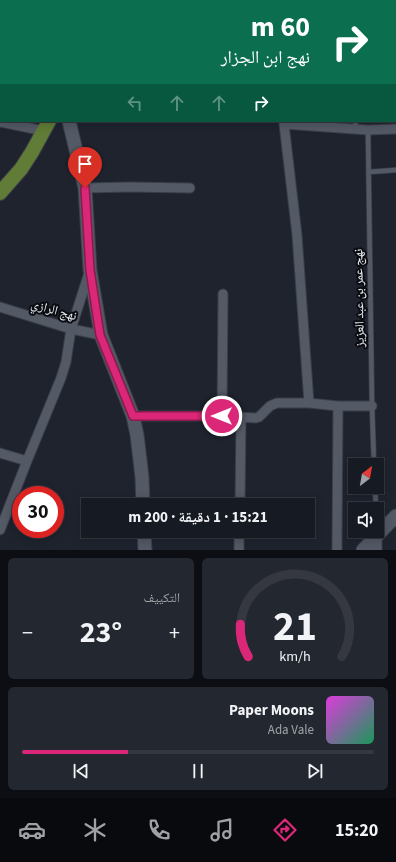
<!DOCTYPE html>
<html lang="ar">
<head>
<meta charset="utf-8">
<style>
  body { margin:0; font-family:"Source Sans 3","Noto Naskh Arabic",sans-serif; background:#23272f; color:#f1f3f6; direction:rtl; height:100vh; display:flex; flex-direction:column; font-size:15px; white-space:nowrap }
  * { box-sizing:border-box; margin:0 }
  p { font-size:13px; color:#9ea1a5 }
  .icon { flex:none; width:22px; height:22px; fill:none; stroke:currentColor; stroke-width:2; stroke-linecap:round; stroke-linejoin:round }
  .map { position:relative; height:550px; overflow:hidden; direction:ltr }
  .side { display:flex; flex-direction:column; gap:8px; padding:8px; background:#0c0e13; flex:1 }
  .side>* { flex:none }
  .hud { position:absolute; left:0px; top:0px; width:396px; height:122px; box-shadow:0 2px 10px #0003,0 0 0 1px #353840; direction:rtl; background:#0b6e4f; color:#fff; overflow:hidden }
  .needle { width:26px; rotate:31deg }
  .tools { position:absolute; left:348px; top:458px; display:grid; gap:8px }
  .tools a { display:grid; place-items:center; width:36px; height:36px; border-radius:0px; background:#161a22; box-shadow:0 2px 10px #0003,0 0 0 1px #353840; font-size:20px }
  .speed { position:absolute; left:12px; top:486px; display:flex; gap:8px; font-size:20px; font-weight:700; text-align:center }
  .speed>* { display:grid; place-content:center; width:52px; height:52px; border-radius:50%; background:#161a22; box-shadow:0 2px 10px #0003,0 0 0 1px #353840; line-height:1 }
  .speed .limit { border:6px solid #d22; background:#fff; color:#111 }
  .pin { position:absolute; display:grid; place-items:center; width:34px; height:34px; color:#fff; margin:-41px -17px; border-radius:50% 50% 50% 0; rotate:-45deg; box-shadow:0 0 4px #0007 }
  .pin .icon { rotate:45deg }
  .me { position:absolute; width:44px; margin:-22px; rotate:270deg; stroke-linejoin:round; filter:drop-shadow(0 0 3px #0008) }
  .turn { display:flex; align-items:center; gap:14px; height:84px; padding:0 20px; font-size:18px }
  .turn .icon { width:52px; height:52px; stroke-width:2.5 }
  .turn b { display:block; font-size:28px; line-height:34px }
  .lanes { display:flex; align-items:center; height:38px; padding:0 20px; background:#0003; justify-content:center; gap:20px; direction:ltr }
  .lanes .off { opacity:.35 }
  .big { font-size:30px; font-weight:700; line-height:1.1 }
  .side .card { flex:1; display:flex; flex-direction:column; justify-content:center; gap:6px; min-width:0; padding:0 14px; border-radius:6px; background:#23272f }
  .side .dial { align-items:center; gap:0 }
  .dial svg { height:104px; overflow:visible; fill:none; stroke:#353840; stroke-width:7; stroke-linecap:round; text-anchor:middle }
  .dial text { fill:#f1f3f6; stroke:none }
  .song { display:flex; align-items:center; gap:12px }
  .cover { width:48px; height:48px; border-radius:6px; background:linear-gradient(135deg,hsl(300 70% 55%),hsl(150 70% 35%)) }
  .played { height:4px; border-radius:2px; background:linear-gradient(90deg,#db2777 30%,#353840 30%) }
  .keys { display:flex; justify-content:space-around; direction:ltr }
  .heat { display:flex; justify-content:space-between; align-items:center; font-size:22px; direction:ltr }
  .side .tiles { flex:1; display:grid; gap:8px; grid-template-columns:1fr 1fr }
  .card:last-child { grid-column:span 2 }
  .trip { position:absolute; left:81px; top:498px; width:234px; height:40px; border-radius:0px; background:#161a22; box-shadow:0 2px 10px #0003,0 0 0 1px #353840; font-weight:700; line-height:40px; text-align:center; direction:rtl }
  .dock { display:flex; height:64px; justify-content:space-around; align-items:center; background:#090a0e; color:#9ea1a5 }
  .dock .icon { width:28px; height:28px }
  .dock .current { color:#db2777 }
  .dock b { font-size:18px; color:#f1f3f6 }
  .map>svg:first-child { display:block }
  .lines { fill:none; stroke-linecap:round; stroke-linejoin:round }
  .lane-casing { stroke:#3a3e47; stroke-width:6 }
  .street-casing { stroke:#3a3e47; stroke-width:11 }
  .secondary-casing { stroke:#3a3e47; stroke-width:15 }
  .primary-casing { stroke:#3a3e47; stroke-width:16 }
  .lane { stroke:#535965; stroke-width:4.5 }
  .street { stroke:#535965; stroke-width:9 }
  .secondary { stroke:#535965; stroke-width:13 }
  .primary { stroke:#607c36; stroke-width:14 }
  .route-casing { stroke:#8e194d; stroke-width:10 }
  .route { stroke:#db2777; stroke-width:7 }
  .labels { text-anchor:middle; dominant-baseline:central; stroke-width:4; stroke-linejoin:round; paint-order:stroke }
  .street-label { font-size:13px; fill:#eaeef5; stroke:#0a0c11 }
</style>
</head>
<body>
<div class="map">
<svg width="396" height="550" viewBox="0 0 396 550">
  <rect width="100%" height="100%" fill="#1e232e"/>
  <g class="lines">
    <defs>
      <path id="lane" d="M345,0v1
        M34,1v-1
        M183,1v-1
        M395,22h1
        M355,121l1,8
        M368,130l4,276 2,59
        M369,172l27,-2
        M375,487l1,22"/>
      <path id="street" d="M0,75l1,1
        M0,122l44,9
        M85,188l44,-1 61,1
        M0,307l71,22 30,6
        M309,403l-12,-168 -13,-111 84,6 28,-1
        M133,416h89l34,2 3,-1 11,-11 7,-3h32l29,3h34
        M222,416l1,-122
        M0,453l27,8
        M240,505l1,-87
        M0,530l27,-69 34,-83 5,-16 5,-33 18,-56
        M377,536v14
        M239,550v-19
        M337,550l1,-144"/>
      <path id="secondary" d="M69,121l16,67 5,82 11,65 32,81 4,19 5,42 1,28
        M144,531l1,19
        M363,550l33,-34"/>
      <path id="primary" d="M97,1v-1
        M0,193l21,-24 11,-17 17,-31"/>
    </defs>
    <use href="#lane" class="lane-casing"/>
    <use href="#street" class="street-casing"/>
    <use href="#secondary" class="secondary-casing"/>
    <use href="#primary" class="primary-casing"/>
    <use href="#lane" class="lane"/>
    <use href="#street" class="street"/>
    <use href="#secondary" class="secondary"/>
    <use href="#primary" class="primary"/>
  </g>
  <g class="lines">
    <defs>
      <path id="route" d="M85,188l5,82 10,65 33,81h89"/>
    </defs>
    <use href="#route" class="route-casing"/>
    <use href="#route" class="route"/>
  </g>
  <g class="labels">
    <g class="street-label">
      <text transform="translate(359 298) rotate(-91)">نهج عمر بن عبد العزيز</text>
      <text transform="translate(54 310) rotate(16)">نهج الرازي</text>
    </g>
  </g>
</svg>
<div class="tools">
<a><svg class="needle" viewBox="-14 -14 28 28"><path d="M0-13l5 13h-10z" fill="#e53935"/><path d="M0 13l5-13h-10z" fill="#9ea1a5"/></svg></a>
<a><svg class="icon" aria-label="sound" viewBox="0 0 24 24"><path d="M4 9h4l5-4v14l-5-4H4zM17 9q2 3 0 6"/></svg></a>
</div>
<div class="speed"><div class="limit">30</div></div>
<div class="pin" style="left:85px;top:188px;background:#d93025"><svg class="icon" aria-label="arrive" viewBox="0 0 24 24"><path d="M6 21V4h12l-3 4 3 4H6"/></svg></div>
<svg class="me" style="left:222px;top:416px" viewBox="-20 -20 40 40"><circle r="17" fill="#db2777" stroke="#fff" stroke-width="3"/><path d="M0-11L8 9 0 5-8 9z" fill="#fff"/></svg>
<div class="trip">15:21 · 1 دقيقة · 200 m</div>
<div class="hud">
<div class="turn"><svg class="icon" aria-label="right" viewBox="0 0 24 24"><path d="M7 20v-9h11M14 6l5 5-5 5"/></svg><div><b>60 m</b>نهج ابن الجزار</div></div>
<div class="lanes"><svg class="icon off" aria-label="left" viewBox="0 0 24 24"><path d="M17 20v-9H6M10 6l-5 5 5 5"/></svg><svg class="icon off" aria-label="ahead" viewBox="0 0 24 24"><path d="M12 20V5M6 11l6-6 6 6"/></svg><svg class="icon off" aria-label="ahead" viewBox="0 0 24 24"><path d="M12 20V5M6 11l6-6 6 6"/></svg><svg class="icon" aria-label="right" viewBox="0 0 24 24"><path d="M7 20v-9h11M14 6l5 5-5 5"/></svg></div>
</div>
</div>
<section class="side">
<div class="tiles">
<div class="card dial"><svg viewBox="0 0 100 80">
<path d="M14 69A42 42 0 1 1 86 69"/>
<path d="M14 69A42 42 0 0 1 8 44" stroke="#db2777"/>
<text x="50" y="56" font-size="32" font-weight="700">21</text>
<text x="50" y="72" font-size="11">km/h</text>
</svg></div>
<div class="card"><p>التكييف</p>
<div class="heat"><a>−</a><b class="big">23°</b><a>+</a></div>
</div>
<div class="card">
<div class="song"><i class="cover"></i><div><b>Paper Moons</b><p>Ada Vale</p></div></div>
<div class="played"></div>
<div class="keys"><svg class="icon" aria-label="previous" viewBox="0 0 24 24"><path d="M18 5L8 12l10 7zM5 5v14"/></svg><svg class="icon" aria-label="pause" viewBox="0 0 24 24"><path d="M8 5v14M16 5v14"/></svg><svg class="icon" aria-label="next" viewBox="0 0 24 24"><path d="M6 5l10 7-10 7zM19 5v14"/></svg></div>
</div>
</div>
</section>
<nav class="dock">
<b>15:20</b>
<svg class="icon current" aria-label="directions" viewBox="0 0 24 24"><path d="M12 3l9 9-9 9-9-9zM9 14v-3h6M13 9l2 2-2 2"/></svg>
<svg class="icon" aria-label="music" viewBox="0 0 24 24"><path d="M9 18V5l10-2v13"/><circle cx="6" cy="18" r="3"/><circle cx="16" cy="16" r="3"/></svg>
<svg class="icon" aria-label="phone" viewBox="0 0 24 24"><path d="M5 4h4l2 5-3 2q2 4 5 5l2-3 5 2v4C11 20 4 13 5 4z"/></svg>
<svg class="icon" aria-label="climate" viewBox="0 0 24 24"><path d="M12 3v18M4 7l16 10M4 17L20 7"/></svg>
<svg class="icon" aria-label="car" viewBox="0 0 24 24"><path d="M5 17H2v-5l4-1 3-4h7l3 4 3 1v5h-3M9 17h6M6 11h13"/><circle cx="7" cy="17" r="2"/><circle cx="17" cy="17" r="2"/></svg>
</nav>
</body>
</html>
